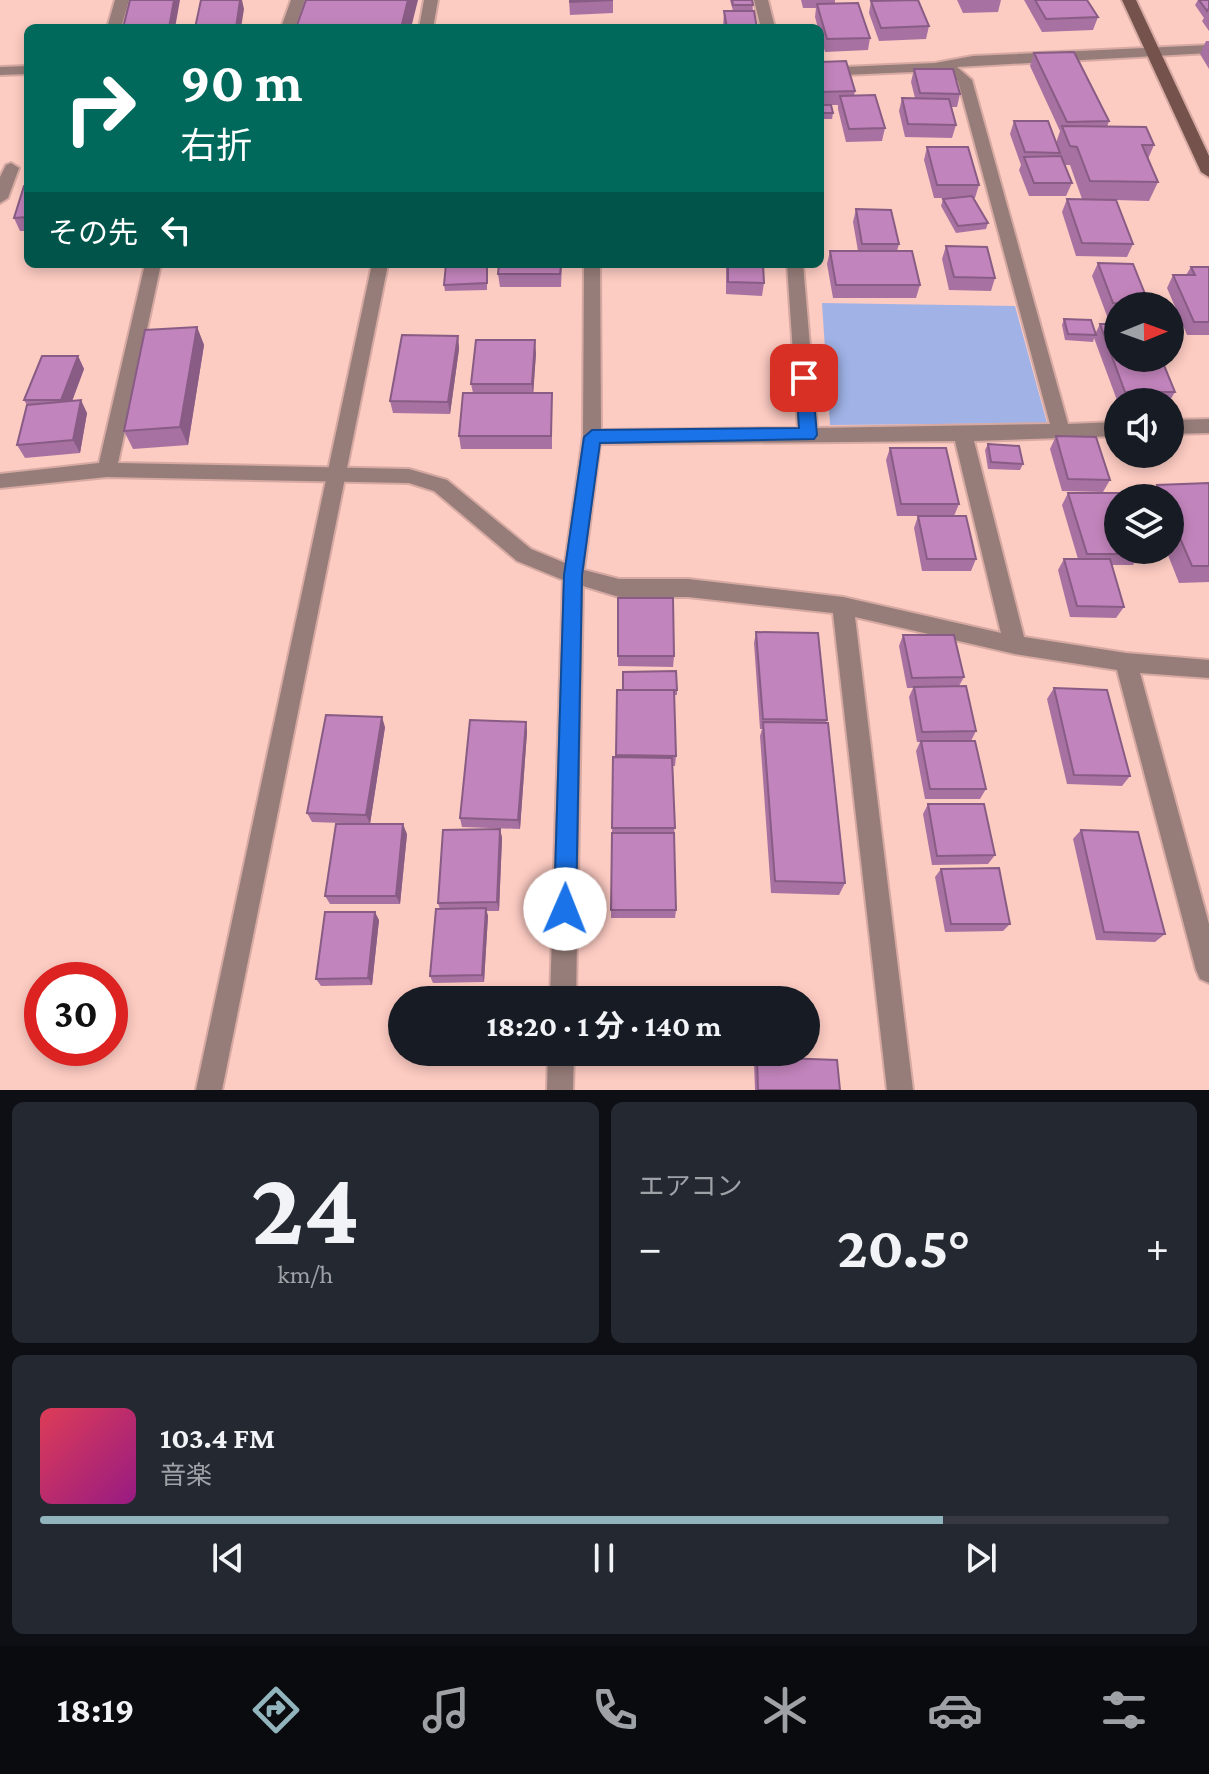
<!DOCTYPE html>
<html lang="ja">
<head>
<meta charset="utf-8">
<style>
  body { margin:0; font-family:"Crimson Pro","Noto Sans JP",serif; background:#242831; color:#f1f3f6; height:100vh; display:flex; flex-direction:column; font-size:30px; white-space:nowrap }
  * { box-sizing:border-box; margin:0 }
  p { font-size:26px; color:#9ea1a6 }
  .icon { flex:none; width:44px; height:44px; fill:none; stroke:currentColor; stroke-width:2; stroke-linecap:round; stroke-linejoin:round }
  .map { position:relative; height:1090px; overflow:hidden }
  .panel { display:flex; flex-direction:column; gap:12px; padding:12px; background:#0d0f14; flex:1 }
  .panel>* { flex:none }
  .guide { position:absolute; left:24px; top:24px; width:800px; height:244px; border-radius:12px; box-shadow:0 4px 12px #0003; background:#00695c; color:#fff; overflow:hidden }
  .needle { width:52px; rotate:89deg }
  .buttons { position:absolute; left:1104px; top:292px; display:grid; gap:16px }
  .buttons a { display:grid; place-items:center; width:80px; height:80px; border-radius:50%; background:#171b24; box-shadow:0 4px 12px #0003; font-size:40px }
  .speed { position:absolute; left:24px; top:962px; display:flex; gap:16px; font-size:40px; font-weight:700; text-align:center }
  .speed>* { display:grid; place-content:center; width:104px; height:104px; border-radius:50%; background:#171b24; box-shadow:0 4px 12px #0003; line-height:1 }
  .speed .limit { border:12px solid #d22; background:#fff; color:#111 }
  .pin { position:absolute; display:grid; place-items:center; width:68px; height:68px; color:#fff; margin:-34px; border-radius:16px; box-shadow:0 4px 12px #0006 }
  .me { position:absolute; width:88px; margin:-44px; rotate:1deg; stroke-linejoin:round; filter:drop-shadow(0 0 6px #0008) }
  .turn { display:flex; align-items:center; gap:28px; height:168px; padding:0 24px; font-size:36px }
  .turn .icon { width:104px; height:104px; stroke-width:2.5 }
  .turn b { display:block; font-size:56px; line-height:68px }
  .then { display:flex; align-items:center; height:76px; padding:0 24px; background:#0003; gap:16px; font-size:30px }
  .big { font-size:60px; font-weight:700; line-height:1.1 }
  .panel .tile { flex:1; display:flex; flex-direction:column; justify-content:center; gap:12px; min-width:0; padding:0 28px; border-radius:12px; background:#242831 }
  .panel .dial { align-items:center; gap:0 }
  .dial b { font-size:104px; line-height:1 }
  .song { display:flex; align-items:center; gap:24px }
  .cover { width:96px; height:96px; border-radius:12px; background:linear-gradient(135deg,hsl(350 70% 55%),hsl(310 70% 35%)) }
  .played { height:8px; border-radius:4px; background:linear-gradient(90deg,#92b4bc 80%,#363941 80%) }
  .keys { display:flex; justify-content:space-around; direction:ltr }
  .heat { display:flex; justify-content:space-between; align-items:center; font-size:44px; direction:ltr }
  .panel .tiles { flex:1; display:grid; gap:12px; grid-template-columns:1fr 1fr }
  .tile:last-child { grid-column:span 2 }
  .trip { position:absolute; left:388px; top:986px; width:432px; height:80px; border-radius:40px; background:#171b24; box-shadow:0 4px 12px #0003; font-weight:700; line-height:80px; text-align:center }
  .tabs { display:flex; height:128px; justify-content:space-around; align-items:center; background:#090b0e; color:#9ea1a6 }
  .tabs .icon { width:56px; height:56px }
  .tabs .current { color:#92b4bc }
  .tabs b { font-size:36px; color:#f1f3f6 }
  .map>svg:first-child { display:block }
  .green { fill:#a0b2e6 }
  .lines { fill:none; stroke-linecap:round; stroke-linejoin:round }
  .minor-casing { stroke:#d6aaa2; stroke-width:4 }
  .tertiary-casing { stroke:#d6aaa2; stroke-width:4 }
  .secondary-casing { stroke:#d6aaa2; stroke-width:4 }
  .minor { fill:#967d79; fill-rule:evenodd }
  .tertiary { fill:#967d79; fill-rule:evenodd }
  .secondary { fill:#75524c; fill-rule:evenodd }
  .wall { fill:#a772a2 }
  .shaded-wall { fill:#885c84 }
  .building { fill:#c284bc; stroke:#885c84; stroke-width:2 }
  .route { fill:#1a73e8; stroke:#114b97; stroke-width:2 }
</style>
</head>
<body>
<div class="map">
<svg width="1209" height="1090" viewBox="0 0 1209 1090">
  <rect width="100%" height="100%" fill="#fccbc2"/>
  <path class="green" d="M822,303l193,3 32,117 -217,2z"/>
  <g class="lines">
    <defs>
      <path id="minor" d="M115,0h14l-8,28h-14z
        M291,0h14l-10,28h-14z
        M754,0h14l7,28h-14z
        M1209,45v8l-252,14 15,13 96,344 50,-2v14l-144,5 50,196 102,16 83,7v18l-69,-5 69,251v59l-9,-4 -4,-9 -79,-300 -102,-16 -160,-37 58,473h-26l-54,-477 -145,-16h-69l-36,-11 -7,414h-26l13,-420 -46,-19 -83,-70 -25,-8 -302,-6 -107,11v-14l99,-11 46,-199h16l-43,199 291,6 38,11 84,69 34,14 18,-126 1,-173h16l1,166 197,-2 -11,-164h16l14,164 233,-4 -92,-343 -8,-7 -15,-3 -115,5v-8l115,-5 38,-7zM955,441l46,192 -158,-36 -155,-18h-69l-35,-9 16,-126z
        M28,66v8l-28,1v-8z
        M11,163l8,5 -11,30 -8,5v-26l6,-12z
        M1209,419v14l-39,1v-14z
        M548,1052h26l-1,38h-26z"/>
      <path id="tertiary" d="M424,0h14l-5,28h-14z
        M372,264h16l-166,826h-26z"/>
      <path id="secondary" d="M1122,0h14l73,156v21l-8,-5z"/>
    </defs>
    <use href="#minor" class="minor-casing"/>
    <use href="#tertiary" class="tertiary-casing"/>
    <use href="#secondary" class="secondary-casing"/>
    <use href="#minor" class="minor"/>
    <use href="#tertiary" class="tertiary"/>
    <use href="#secondary" class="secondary"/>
  </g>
  <path class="wall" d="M569,0h44v13l-43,2z
    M730,0h22l1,11 4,17h-34l1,-17h9z
    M801,0h34v4l35,34 -2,12 -43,2 -5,-17v-7h-2l-3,-11 1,-9h-13z
    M957,0h44l-3,12 -35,1z
    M1024,0h63l11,17 -5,13 -51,2z
    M1198,0h11v31l-7,-10 2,-3 -9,-13z
    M871,1l58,25 -3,13 -47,2 -10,-28z
    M1206,41h3v28l-9,-15z
    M1034,53l75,68 -2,6 47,18 -6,14 10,23 -9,19 -33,-1 17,44 -6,13 -51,-1 -14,-44 5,-13h15l-12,-34h-6l8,18 -6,13h-37l-10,-26 2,-5 -11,-31 4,-13 42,22 4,-12 -30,-65z
    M820,62l35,29 -1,5 31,32 -3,13 -36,1 -8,-33v-4h-16l11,8 -1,6h-12z
    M914,69l46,25 -3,13h-6l5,18 -4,13 -47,-1 -6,-26 3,-13h13l-4,-16z
    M927,147l52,38 -4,13h-1l14,25 -2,6 -30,4 -15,-27 2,-7 12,-1h-21l-10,-38z
    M28,186v45h-8l-6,-13z
    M856,209l43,35 -2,7 23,34 -4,13h-83l-6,-34 3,-13h28l-5,-29z
    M946,246l49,32 -4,13 -42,-1 -7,-31z
    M1098,263l51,41 -1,2h-30v10h-11l-15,-40z
    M487,264v26l-42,1 -1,-6z
    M499,264h63l-1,23h-61l-2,-13z
    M726,264h37l1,19 -2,13 -36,-2z
    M1191,267h18v68h-22l-20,-47 6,-13h13z
    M1064,319l31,15 5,-10 75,68 -6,10h-51v1l-24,-65 -1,4 -28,-2 -3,-15z
    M197,327l7,18 -16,100 -55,4 -9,-18z
    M458,336l1,13 -9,65 -57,-1 -3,-12z
    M536,353l-3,40h19v56h-91l-2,-13 14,-43 -2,-9z
    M78,356l6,13 -12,32 15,12 -7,40 -55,5 -8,-13 10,-40 -3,-5z
    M1056,436l54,44 -7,12 -41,-1 -12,-42z
    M988,444l35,20 -3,6 -32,-1 -3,-19z
    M890,448l69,56 -5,12 22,43 -5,12h-49l-8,-43 4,-12h-21l-11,-56z
    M1209,483v99l-30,1 -13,-33h4v-52h-21l8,-13z
    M1068,493l72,61 -7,11h-21l12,42 -8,11 -46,-1 -12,-47 6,-11h14l-16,-54z
    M618,598l56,58 -1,11 -55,-1z
    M756,632l71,88 -1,3 19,160 -6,12 -68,-2 -11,-157 2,-7h-2l-6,-86z
    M903,635l61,42 -5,9 17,45 -5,10 15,48 -6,10h-55l-9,-48 4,-9h-3l-8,-45 4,-9h-6l-8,-42z
    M1054,688l76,88 -8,10 -55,-2 -20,-85z
    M617,690h60v5h-3l2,61 -1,10h-2l3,144 -1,8h-64l2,-161h3z
    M526,722l1,10 -7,97 -58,-2 -2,-9z
    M385,727l-15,97 -58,-2 -5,-9z
    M928,804l67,51 -7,9 -56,1 -9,-51z
    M500,829l2,9 -3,73h-13l2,5 -4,66 -51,1 -3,-7 10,-67 -2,-6z
    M1081,830l84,104 -10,8 -59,-2 -23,-101z
    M407,834l-7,70h-70l-5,-8z
    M941,869l69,55 -7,7 -58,1 -10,-55z
    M379,920l-7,65 -51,1 -5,-7z
    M757,1057l83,33h-85l-1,-27z"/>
  <path class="shaded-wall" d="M174,0h6l-5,28h-6z
    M240,0h2l2,9 -3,19h-5z
    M408,0h10l-7,28h-10z
    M197,327l7,18 -16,100 -8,-18z
    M458,336l1,13 -9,65 -2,-12z
    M535,340l1,13 -3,44 -1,-13z
    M78,356l6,13 -16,43 -7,-12z
    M81,400l6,13 -7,40 -7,-13z
    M382,717l3,10 -15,97 -4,-9z
    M526,722l1,10 -7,97 -2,-9z
    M403,824l4,10 -7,70 -4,-8z
    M500,829l2,9 -3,73 -2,-9z
    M486,908l2,8 -4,66 -2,-7z
    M375,912l4,8 -7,65 -4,-7z"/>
  <path class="building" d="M130,0h44l-5,28h-46z
    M201,0h39l-4,28h-41z
    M306,0h102l-7,28h-105z
    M570,0h43l-43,2z
    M732,0h20l1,5h-20z
    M918,0l11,26 -48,2 -10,-27z
    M1035,0h52l11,17 -52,2z
    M1199,0h10v8l-2,3z
    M858,3l12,35 -43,1 -10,-35z
    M724,11h30l3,17h-30z
    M1074,52l35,69 -42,1 -33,-69z
    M846,61l9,30 -35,1v-30z
    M914,69h39l7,25 -40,-1z
    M875,95l10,33 -36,1 -9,-33z
    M902,98l47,1 7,26 -48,-1z
    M820,105h11l2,8h-13z
    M1014,121h34l12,32 -35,-1z
    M1062,126l84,1 8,18h-12l16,37 -68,-1 -13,-34 -7,-1z
    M927,147h41l11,38h-42z
    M1061,156l11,27h-38l-10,-26z
    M24,186h4v31l-14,1z
    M972,196l16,27 -30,3 -15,-27z
    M1067,199l49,1 17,44 -51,-1z
    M856,209l35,1 8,34h-37z
    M946,246l41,1 8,31 -41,-1z
    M830,251h82l8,34h-84z
    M1098,263l35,1 16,40 -36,-1z
    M446,264h41v19l-43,2z
    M499,264h62l-1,10h-62z
    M728,264h35l1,19 -36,-1z
    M1191,267h18v55h-15l-21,-47h22z
    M1064,319l27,1 5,15 -28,-1z
    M1100,324h18v34h43l14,34h-50z
    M197,327l-17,100 -56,4 21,-101z
    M402,335l56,1 -10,66 -58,-1z
    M476,340h59l-3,44h-61z
    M42,356h36l-17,44h-37z
    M463,393h89l-1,43h-92z
    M81,400l-8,40 -56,5 10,-40z
    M1056,436l40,1 14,43 -42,-1z
    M988,444l31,2 4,18 -32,-2z
    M890,448h56l13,56h-58z
    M1209,483v83h-17l-22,-51v-17h-7l-6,-13z
    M1068,493h51l2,5h-3v52h21l1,4h-53z
    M918,516h48l10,43h-49z
    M1064,559h46l14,48 -47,-1z
    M618,598h55l1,58h-56z
    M756,632l62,1 9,87 -64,-1z
    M903,635h51l10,42 -52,1z
    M676,671l1,19h-54v-18z
    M966,686l10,45 -54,1 -8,-45z
    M1054,688l53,2 23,86 -56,-1z
    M617,690h57l2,66 -60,-1z
    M326,715l56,2 -16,98 -59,-2z
    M470,720l56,2 -8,98 -58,-2z
    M763,722l65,1 17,160 -70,-2z
    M921,741h54l11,48h-56z
    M613,757l59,1 3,70h-63z
    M928,804h56l11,51 -58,1z
    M336,824h67l-7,72h-71z
    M500,829l-3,73 -59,1 5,-73z
    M1081,830l57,2 27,102 -61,-2z
    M612,833h62l2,77h-65z
    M999,868l11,56h-59l-10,-55z
    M486,908l-4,67 -52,1 6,-67z
    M325,912h50l-7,66 -52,1z
    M757,1057l80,3 3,30h-82z"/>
  <path class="route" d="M804,372l8,6 5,57 -3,4 -214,4 -18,132 -6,334 -3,8 -8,3 -8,-3 -3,-8 10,-334 20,-138 8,-7 207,-2 -3,-50z"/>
</svg>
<div class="buttons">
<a><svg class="needle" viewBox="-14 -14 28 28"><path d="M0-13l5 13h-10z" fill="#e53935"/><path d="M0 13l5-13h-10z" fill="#9ea1a6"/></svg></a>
<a><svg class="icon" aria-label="sound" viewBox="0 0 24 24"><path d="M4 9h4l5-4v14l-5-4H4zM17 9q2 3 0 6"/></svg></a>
<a><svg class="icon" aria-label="layers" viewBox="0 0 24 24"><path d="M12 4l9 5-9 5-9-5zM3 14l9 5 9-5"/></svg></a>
</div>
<div class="speed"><div class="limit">30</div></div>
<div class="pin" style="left:804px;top:378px;background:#d93025"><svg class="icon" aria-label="arrive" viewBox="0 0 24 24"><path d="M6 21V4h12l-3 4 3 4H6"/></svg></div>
<svg class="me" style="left:565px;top:909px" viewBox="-20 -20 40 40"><circle r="19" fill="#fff"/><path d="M0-13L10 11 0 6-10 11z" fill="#1a73e8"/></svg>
<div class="trip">18:20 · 1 分 · 140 m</div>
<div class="guide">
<div class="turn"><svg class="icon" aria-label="right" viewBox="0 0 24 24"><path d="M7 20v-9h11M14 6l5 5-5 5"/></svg><div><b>90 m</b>右折</div></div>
<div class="then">その先<svg class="icon" aria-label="left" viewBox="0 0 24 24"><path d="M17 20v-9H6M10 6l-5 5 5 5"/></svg></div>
</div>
</div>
<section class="panel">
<div class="tiles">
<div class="tile dial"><b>24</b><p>km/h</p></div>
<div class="tile"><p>エアコン</p>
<div class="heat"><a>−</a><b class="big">20.5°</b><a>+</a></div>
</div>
<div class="tile">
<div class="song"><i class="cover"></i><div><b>103.4 FM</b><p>音楽</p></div></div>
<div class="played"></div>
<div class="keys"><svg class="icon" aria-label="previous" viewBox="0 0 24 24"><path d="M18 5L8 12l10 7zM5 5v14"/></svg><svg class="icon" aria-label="pause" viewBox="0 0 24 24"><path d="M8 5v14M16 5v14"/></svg><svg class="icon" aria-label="next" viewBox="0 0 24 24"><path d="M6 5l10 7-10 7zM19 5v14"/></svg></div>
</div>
</div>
</section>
<nav class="tabs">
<b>18:19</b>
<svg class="icon current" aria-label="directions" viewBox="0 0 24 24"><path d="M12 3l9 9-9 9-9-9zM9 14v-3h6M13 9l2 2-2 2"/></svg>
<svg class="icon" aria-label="music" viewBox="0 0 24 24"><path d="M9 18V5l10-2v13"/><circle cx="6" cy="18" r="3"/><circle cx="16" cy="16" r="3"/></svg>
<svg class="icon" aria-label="phone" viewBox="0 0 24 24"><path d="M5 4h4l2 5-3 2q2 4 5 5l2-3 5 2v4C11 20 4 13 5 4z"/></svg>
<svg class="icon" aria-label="climate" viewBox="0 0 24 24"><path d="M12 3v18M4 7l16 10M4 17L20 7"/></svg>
<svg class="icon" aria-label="car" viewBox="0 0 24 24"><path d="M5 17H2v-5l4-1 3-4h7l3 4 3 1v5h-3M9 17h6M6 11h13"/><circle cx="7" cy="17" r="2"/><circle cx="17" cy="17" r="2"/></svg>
<svg class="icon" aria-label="filters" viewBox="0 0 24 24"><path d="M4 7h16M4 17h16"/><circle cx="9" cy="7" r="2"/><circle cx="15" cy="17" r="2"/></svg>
</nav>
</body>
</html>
